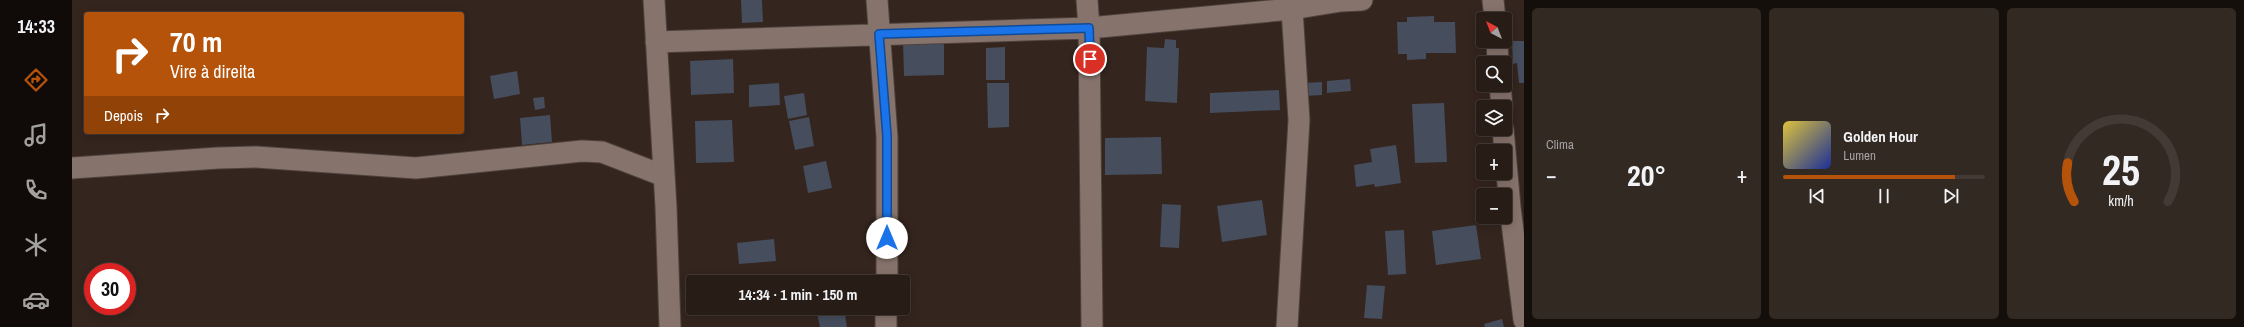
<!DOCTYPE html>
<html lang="pt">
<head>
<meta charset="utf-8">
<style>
  body { margin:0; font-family:"Archivo Narrow",sans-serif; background:#332923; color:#f1f3f6; height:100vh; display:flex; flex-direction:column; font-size:15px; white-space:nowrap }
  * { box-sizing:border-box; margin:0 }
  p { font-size:13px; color:#a4a1a1 }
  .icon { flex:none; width:22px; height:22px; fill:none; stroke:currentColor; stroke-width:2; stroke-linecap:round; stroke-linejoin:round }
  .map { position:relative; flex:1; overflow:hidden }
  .drawer { display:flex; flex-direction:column; gap:8px; padding:8px; background:#150f0c; width:720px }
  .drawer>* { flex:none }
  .hud { position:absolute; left:12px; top:12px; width:380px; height:122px; border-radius:4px; box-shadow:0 2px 10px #0003,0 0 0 1px #433a35; background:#b45309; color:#fff; overflow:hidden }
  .needle { width:26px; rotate:318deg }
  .fabs { position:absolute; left:1404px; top:12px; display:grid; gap:8px }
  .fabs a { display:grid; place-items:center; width:36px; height:36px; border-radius:4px; background:#271c16; box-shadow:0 2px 10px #0003,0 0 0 1px #433a35; font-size:20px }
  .speed { position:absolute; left:12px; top:263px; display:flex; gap:8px; font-size:20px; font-weight:700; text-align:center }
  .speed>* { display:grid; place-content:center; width:52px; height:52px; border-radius:50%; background:#271c16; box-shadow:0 2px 10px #0003,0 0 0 1px #433a35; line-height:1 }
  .speed .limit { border:6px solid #d22; background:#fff; color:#111 }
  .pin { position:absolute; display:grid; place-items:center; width:34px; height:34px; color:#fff; margin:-17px; border:2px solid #fff; border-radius:50%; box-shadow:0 1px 4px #0007 }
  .me { position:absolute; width:44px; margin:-22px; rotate:0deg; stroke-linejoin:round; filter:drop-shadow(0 0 3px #0008) }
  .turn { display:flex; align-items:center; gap:14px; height:84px; padding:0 20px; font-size:18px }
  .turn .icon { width:52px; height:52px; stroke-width:2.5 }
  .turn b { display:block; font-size:28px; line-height:34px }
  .then { display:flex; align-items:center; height:38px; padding:0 20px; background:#0003; gap:8px; font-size:15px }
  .big { font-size:30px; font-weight:700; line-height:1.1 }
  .drawer .tile { flex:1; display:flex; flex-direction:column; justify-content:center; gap:6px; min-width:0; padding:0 14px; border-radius:6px; background:#332923 }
  .drawer .dial { align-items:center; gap:0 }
  .dial svg { height:104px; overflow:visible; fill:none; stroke:#433a35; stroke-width:7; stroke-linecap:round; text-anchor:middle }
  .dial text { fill:#f1f3f6; stroke:none }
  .song { display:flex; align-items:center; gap:12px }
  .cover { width:48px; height:48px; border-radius:6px; background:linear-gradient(135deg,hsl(50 70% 55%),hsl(230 70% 35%)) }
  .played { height:4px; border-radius:2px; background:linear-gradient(90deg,#b45309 85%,#433a35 85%) }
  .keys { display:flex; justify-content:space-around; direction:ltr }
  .heat { display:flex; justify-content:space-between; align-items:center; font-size:22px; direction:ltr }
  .drawer .tiles { flex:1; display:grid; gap:8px; grid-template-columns:repeat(3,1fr) }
  .trip { position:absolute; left:614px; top:275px; width:224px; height:40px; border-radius:4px; background:#271c16; box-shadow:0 2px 10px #0003,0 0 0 1px #433a35; font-weight:700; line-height:40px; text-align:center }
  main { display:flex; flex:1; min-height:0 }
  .tabs { display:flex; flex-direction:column; width:72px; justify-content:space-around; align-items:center; background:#100b09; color:#a4a1a1 }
  .tabs .icon { width:28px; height:28px }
  .tabs .current { color:#b45309 }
  .tabs b { font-size:18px; color:#f1f3f6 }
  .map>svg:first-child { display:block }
  .building { fill:#464d5c }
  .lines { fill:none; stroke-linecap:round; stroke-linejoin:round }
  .minor-casing { stroke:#4f423d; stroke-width:23 }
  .minor { stroke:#86736c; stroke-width:21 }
  .route-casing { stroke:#114b97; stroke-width:10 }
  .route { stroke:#1a73e8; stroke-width:7 }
</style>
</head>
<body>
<main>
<nav class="tabs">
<b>14:33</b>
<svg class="icon current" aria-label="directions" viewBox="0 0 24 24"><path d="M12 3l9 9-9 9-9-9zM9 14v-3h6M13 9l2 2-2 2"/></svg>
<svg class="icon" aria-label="music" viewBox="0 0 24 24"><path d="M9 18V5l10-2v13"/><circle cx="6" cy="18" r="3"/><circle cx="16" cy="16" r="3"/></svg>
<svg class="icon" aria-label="phone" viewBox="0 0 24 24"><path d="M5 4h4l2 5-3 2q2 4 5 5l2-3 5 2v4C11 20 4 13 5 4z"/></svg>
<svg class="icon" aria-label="climate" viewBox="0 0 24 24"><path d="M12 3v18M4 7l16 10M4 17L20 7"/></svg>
<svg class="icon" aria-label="car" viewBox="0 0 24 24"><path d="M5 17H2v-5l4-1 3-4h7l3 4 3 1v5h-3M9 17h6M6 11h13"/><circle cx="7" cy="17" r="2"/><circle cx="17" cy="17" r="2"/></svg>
</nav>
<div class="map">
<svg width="1452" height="327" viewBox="0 0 1452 327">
  <rect width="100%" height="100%" fill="#34251e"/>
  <path class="building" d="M669,0h21l1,22 -21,1z
    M1362,16v6h21l1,31h-30v6l-19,1v-6h-9l-1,-32h10v-5z
    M1093,39l11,1v8h3l-2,55 -32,-2 2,-54 17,1z
    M872,41v34l-40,1 -1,-34z
    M1440,41h12v42h-5l-2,-20 -4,1z
    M933,47v33h-19v-32z
    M661,59l1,34 -43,2 -1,-34z
    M445,71l3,23 -26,5 -4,-23z
    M1278,79l1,12 -24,2v-12z
    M1250,82v13l-18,1 -1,-13z
    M707,83l1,22 -31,2v-22z
    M915,83h22v44l-21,1z
    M1207,90l1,20 -70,3v-20z
    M732,93l3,22 -19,4 -4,-23z
    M472,97l1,11 -10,2 -2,-12z
    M1372,103l3,59 -32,1 -3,-59z
    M478,115l2,27 -30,3 -2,-27z
    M737,117l5,29 -19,4 -6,-29z
    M660,120l2,42 -38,1 -1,-42z
    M1089,137l1,37 -57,1v-37z
    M1324,145l5,38 -26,4 -1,-3 -18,3 -2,-22 18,-3 -2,-13z
    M754,161l6,27 -24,5 -5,-27z
    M1190,200l5,35 -45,7 -5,-36z
    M1090,204l19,1 -2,43 -19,-1z
    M1404,225l5,34 -45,6 -4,-34z
    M1332,230l2,44 -18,1 -3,-44z
    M702,239l2,22 -37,3 -2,-21z
    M1295,285l18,1 -3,33 -18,-1z
    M744,308h28l3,19h-27z
    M1430,319l2,8h-19l-1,-3z"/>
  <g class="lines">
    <defs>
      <path id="minor" d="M582,0l12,207 4,120
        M805,0l10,137v145
        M1015,0l2,28 3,299
        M1421,0l2,19
        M1425,41l1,22
        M584,42l433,-14 203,-19 49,-8 21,-1
        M1428,85l2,22
        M1431,129l7,78 14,113
        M0,168l146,-10 38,-1 160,11 166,-17 20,1 62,24
        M814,327v-19
        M1215,327l12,-207 -7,-111"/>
    </defs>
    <use href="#minor" class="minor-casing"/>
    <use href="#minor" class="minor"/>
  </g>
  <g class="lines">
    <defs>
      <path id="route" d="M815,238v-102l-8,-102 210,-6 1,31"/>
    </defs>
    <use href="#route" class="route-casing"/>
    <use href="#route" class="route"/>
  </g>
</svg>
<div class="fabs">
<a><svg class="needle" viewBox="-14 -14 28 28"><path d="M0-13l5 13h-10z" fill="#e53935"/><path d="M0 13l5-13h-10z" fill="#a4a1a1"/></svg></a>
<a><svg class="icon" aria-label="search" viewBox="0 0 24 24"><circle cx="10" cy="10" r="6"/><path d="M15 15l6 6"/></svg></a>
<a><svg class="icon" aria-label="layers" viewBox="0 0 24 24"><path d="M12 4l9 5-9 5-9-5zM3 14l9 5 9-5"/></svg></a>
<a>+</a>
<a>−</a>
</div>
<div class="speed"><div class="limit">30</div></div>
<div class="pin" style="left:1018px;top:59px;background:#d93025"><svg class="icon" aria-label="arrive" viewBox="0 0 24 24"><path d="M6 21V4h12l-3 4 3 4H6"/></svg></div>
<svg class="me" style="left:815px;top:238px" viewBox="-20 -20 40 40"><circle r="19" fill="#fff"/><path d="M0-13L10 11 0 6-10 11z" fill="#1a73e8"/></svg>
<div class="trip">14:34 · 1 min · 150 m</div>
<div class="hud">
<div class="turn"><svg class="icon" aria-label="right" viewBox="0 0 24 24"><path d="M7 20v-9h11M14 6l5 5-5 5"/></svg><div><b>70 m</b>Vire à direita</div></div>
<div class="then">Depois<svg class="icon" aria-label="right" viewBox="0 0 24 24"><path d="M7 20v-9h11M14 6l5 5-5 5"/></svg></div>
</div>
</div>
<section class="drawer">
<div class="tiles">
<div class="tile"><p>Clima</p>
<div class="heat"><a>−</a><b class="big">20°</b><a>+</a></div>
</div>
<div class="tile">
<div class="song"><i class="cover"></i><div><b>Golden Hour</b><p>Lumen</p></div></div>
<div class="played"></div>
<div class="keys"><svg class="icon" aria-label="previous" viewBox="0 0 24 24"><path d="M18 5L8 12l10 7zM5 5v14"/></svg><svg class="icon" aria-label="pause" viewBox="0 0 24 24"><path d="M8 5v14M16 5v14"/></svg><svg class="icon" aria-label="next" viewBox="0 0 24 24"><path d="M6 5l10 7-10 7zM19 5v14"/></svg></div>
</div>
<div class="tile dial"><svg viewBox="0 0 100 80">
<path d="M14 69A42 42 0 1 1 86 69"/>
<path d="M14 69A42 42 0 0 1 9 39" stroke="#b45309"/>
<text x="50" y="56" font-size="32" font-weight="700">25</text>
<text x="50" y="72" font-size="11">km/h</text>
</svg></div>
</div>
</section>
</main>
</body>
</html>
